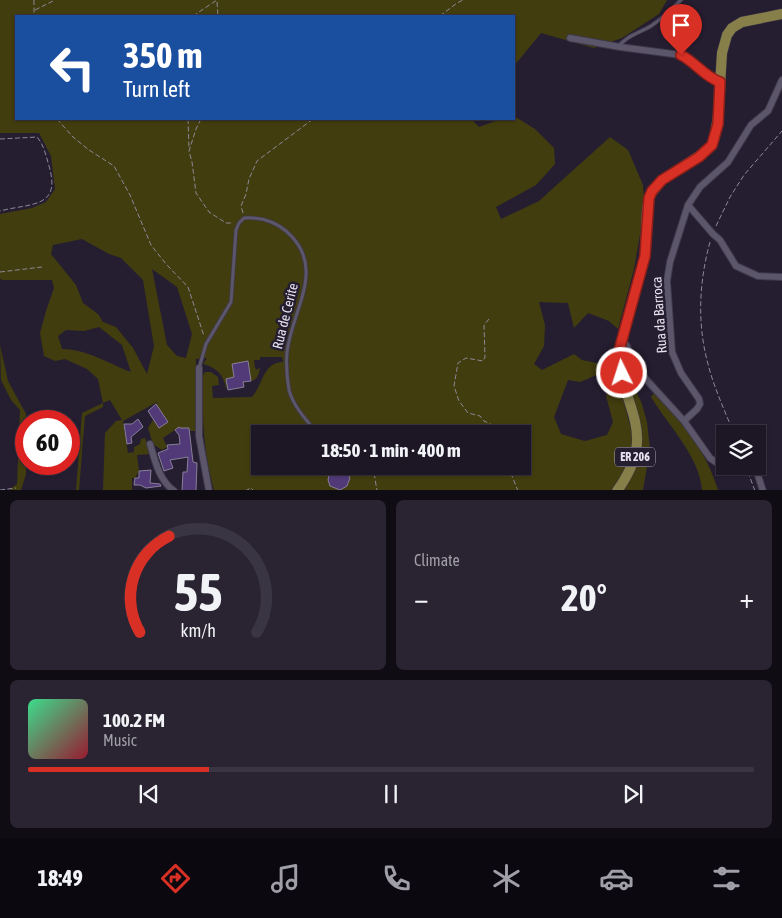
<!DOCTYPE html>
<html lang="en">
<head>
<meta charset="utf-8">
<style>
  body { margin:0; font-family:"Asap Condensed",sans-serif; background:#292332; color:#f1f3f6; height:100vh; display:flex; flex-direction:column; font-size:19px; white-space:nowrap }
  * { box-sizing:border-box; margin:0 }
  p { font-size:16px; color:#a09fa7 }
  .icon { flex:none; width:28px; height:28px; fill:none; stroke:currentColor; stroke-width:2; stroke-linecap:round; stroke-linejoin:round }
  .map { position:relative; height:490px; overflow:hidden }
  .side { display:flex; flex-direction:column; gap:10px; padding:10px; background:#0f0c14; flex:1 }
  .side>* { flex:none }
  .hud { position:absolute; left:15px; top:15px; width:500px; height:105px; border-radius:0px; box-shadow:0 1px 4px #0004,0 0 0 1px #3a3542; background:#1a4fa0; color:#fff; overflow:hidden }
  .fabs { position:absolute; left:716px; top:425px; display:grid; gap:10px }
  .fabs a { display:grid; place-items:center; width:50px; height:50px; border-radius:0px; background:#1c1625; box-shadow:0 1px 4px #0004,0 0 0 1px #3a3542; font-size:25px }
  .speed { position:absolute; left:15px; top:410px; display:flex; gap:10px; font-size:25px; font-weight:700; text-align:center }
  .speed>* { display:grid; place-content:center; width:65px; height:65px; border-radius:50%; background:#1c1625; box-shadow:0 1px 4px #0004,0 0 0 1px #3a3542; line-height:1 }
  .speed .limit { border:8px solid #d22; background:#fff; color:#111 }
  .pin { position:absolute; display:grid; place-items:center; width:42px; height:42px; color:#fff; margin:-51px -21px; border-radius:50% 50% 50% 0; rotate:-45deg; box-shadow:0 0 5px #0007 }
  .pin .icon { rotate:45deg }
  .me { position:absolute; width:55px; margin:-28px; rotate:356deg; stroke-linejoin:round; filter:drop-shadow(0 0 4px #0008) }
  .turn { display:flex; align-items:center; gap:18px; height:105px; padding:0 25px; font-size:22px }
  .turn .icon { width:65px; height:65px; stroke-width:2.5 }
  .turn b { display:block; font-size:35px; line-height:42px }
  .big { font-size:38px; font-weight:700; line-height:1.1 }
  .side .tile { flex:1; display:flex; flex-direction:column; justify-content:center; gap:8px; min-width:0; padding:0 18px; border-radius:8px; background:#292332 }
  .side .dial { align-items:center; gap:0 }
  .dial svg { height:130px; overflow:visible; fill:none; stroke:#3a3542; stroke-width:7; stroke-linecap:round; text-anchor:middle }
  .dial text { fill:#f1f3f6; stroke:none }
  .song { display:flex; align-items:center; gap:15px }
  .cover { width:60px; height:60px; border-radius:8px; background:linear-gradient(135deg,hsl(150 70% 55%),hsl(350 70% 35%)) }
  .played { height:5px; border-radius:2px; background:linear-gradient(90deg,#d93025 25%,#3a3542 25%) }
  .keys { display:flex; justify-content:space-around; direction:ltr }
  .heat { display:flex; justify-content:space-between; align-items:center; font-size:28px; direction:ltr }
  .side .tiles { flex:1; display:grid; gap:10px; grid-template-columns:1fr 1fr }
  .tile:last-child { grid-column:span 2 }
  .trip { position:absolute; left:251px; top:425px; width:280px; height:50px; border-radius:0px; background:#1c1625; box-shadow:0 1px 4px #0004,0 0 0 1px #3a3542; font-weight:700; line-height:50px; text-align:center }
  .tab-bar { display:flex; height:80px; justify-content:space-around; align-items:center; background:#0b090f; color:#a09fa7 }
  .tab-bar .icon { width:35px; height:35px }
  .tab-bar .selected { color:#d93025 }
  .tab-bar b { font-size:22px; color:#f1f3f6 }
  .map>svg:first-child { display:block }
  .green { fill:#423d0e; fill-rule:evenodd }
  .building { fill:#523a79; stroke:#878097 }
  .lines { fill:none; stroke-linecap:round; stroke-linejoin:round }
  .lane-casing { stroke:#3e3848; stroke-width:4.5 }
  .street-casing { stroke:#3e3848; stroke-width:8 }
  .primary-casing { stroke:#3e3848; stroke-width:11 }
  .path { stroke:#8d8898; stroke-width:1; stroke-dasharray:5 2.5; stroke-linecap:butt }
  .lane { stroke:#5c566b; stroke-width:3 }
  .street { stroke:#5c566b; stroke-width:6 }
  .primary { stroke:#877f4a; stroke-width:10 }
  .route-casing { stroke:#8d1f18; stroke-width:12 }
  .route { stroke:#d93025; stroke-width:9 }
  .labels { text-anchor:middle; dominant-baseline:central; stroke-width:5; stroke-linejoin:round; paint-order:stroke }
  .shield { fill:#251e31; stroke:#aca7b6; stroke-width:1 }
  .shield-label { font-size:12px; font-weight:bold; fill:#e6e2ef }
  .street-label { font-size:14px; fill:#e6e2ef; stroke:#251e31 }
</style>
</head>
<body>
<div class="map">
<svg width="782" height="491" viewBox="0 0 782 491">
  <rect width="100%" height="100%" fill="#251e31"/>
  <path class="green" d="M0,0h667l-8,14 -37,24 -28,10 -53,-15 -27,33v-50h-498v103h455l8,8 22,-8h13v-3l21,13 19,19 1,16 -19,21 -40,22 5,12 38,-18 71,-64 18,13 15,35 1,13 -2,25 -8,46 -16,60 -9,-8 -21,-8 -14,15 -6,-25 -29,-1 6,23 -1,21 -10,18 8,6 32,-16 8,6 24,5v6l-26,11 -12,-2 -14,37 7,17 24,7 22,-6 6,-13 -7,-26 4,-8 10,-1 14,54 -6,26 -17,23h-397c-11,-41 -12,-73 -11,-115l2,-3h6l7,5 1,8 -7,1 1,12 39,-1c11,-12 11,-35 31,-35l-1,-5h-22v3h-6l1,8 2,2 3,-3c-1,6 -2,13 -9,14l-3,-20 -16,3 2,13 -8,2 1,8 -1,1c-3,-14 -9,-20 -23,-24l4,-6 -11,1 -1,72h-5l-1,-3h-5l4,6 -10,-6 -15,10 4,9 -5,3 -9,-6 -5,-16 5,-8 6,8 9,-6 -12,-18 1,-2 -34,19 5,32 6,-1v-5l6,-3 1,-5 4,-1 6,16 -14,1 2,16 -4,7h-3v12h-29l2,-57 11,-12 6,-1 -12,-20 -7,3v4l-18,9 -6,74h-3l6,-77 21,-10 -5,-24 -11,-10 -22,-10 -10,2 -11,-5 -4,-23 6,-22 8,-23 -2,-8h-49l-3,-1v-65l32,-6 14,-6 9,-13 -4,-33 -12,-23h-39zM82,239l27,15 12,4 22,22 11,66 -7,28 -14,-26 -17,-21 -13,-5 -5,-8 -15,-11 -7,-18 -25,-31 2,-9zM152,269l25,18 15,47 -6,24 -9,-2 -10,-11zM99,327l23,18 9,27c-22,-8 -44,-23 -69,-23l-4,-13 8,-6 18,1zM260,434h262v32h-262z
    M0,345l8,36 18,33v60l-5,16h-12l8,-6 3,-74 -9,-10 -10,-20z
    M625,369h5l4,18 8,17 5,18 3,27 -7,41 -21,1c38,-52 12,-69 3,-122z
    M654,393c29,31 51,55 64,97h-16c-2,-33 -34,-65 -51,-93z"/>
  <path class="building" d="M248,361l3,20 -8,1 1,5 -16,3 -2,-11 8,-2 -2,-13z
    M156,404l12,18 -9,6 -11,-17z
    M138,419l5,8 -12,10 1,6 -5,1 -3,-20h8z
    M179,427l1,1h9l4,34 4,1 -1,28h-14l1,-19h4l1,-15 -18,3 3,8 -9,3 -6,-18 10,-4 -1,-4 13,-1 -1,-9 -4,-5z
    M340,466h7l-1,5 4,7 -3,8 -7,4 -10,-4 -2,-6 1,-5 4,-5z
    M151,470l-1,13 10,1 1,2 -15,2 -6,-3h-6l1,-7h4v-7z"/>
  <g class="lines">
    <defs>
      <path id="lane" d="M618,47c8,-11 21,-14 33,-21 12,-8 20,-16 30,-26
        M199,368l7,-24 25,-42 5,-72 3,-7 5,-5c15,-1 30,3 42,13 42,36 6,78 1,121 -1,11 0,26 2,38 4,16 18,31 29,44"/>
      <path id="street" d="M570,38l50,9 61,8 9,5 24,20 6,1
        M688,205l25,29 7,6 16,26 22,10 24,1
        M621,339l6,7 7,16 9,14 41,45 26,37 10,7 5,1
        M199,368v68l10,55
        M684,421l13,-12 3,-5 -1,-5 -18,-26 -9,-21 -5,-71 3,-19 18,-57 12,-18 28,-25 23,-37 17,-14 14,-31
        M150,444c5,17 9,36 24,47
        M726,466h15
        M752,466l4,3 7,22"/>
      <path id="primary" d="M617,491c45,-62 0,-84 3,-144l25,-91 2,-47 3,-14 12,-15 40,-26 8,-7 4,-7 4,-23 4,-64 5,-18 5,-7 10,-6 40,-8"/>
    </defs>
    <use href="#lane" class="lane-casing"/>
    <use href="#street" class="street-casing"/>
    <use href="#primary" class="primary-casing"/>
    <path class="path" d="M34,0v16
      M217,2l1,14
      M35,10l20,-10
      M193,16l24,-16
      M440,16l17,-13 6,-3
      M57,119l16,18 16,13 25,16 16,29 21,50 15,19 22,23 16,49
      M188,119l1,29
      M201,119l-5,10 -7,22 3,11 4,31 13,19 17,11h7
      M0,139l37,-2c7,8 9,19 12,29 13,43 -20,37 -49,45
      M243,213l-2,-7 5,-12 3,-15 8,-18 56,-42
      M716,226l14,-29 14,-22 38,-44
      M710,242c-11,40 -13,82 -2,122 6,24 17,47 26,70
      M0,272l42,-5
      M489,319l-5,6 1,32 -2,4 -17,-3 -8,5 -4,23 5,15 9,12 12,3 4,5 22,11v2
      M329,434l2,-2 5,2
      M373,466l4,25
      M508,466l10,25
      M748,472l7,19
      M0,490l16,-2
      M245,491l6,-3 3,3"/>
    <use href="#lane" class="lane"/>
    <use href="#street" class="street"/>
    <use href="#primary" class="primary"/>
  </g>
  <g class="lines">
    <defs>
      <path id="route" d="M622,373l-2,-26 25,-91 4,-58 3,-7 10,-11 37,-23 13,-12 6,-21 2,-42c-15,-5 -25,-20 -39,-27"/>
    </defs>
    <use href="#route" class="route-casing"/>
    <use href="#route" class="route"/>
  </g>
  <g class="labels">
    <rect class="shield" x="615" y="447.5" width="40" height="19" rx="4"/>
    <g class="shield-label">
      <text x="635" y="457">ER 206</text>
    </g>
    <g class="street-label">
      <text transform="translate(659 315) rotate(-94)">Rua da Barroca</text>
      <text transform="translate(285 316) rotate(-76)">Rua de Cerite</text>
    </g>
  </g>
</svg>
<div class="fabs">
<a><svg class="icon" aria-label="layers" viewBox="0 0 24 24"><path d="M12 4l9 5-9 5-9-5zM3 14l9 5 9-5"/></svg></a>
</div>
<div class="speed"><div class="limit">60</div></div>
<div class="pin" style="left:681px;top:55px;background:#d93025"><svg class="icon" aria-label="arrive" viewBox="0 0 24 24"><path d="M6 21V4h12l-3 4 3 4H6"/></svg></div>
<svg class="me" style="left:622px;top:373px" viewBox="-20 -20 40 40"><circle r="17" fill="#d93025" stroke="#fff" stroke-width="3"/><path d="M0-11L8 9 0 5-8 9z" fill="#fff"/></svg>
<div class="trip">18:50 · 1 min · 400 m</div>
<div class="hud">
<div class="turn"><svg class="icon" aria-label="left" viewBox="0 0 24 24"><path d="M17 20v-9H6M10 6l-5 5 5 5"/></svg><div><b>350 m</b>Turn left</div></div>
</div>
</div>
<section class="side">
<div class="tiles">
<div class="tile dial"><svg viewBox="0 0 100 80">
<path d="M14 69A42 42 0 1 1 86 69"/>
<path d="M14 69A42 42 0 0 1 32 10" stroke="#d93025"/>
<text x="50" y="56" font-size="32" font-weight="700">55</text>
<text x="50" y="72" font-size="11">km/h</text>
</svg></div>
<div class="tile"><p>Climate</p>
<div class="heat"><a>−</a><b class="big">20°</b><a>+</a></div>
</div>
<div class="tile">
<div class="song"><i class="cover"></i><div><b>100.2 FM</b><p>Music</p></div></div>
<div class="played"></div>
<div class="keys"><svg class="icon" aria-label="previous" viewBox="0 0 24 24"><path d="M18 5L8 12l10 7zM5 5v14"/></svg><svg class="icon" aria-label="pause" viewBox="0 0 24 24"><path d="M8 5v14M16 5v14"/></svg><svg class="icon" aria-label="next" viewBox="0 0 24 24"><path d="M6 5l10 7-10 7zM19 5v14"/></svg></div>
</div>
</div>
</section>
<nav class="tab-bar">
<b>18:49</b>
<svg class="icon selected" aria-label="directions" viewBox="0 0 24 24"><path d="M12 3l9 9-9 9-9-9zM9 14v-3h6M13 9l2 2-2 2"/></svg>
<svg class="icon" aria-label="music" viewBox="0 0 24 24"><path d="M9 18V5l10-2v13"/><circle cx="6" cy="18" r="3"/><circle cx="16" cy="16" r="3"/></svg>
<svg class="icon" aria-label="phone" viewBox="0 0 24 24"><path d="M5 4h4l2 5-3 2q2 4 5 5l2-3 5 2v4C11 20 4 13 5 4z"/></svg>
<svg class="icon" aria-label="climate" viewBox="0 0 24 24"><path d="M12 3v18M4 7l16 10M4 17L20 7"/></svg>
<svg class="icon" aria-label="car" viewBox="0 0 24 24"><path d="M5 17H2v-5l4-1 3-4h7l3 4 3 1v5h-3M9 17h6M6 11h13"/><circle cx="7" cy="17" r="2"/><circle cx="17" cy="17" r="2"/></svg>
<svg class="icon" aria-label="filters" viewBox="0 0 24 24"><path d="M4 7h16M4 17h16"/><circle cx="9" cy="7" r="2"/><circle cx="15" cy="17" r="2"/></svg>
</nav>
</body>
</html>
